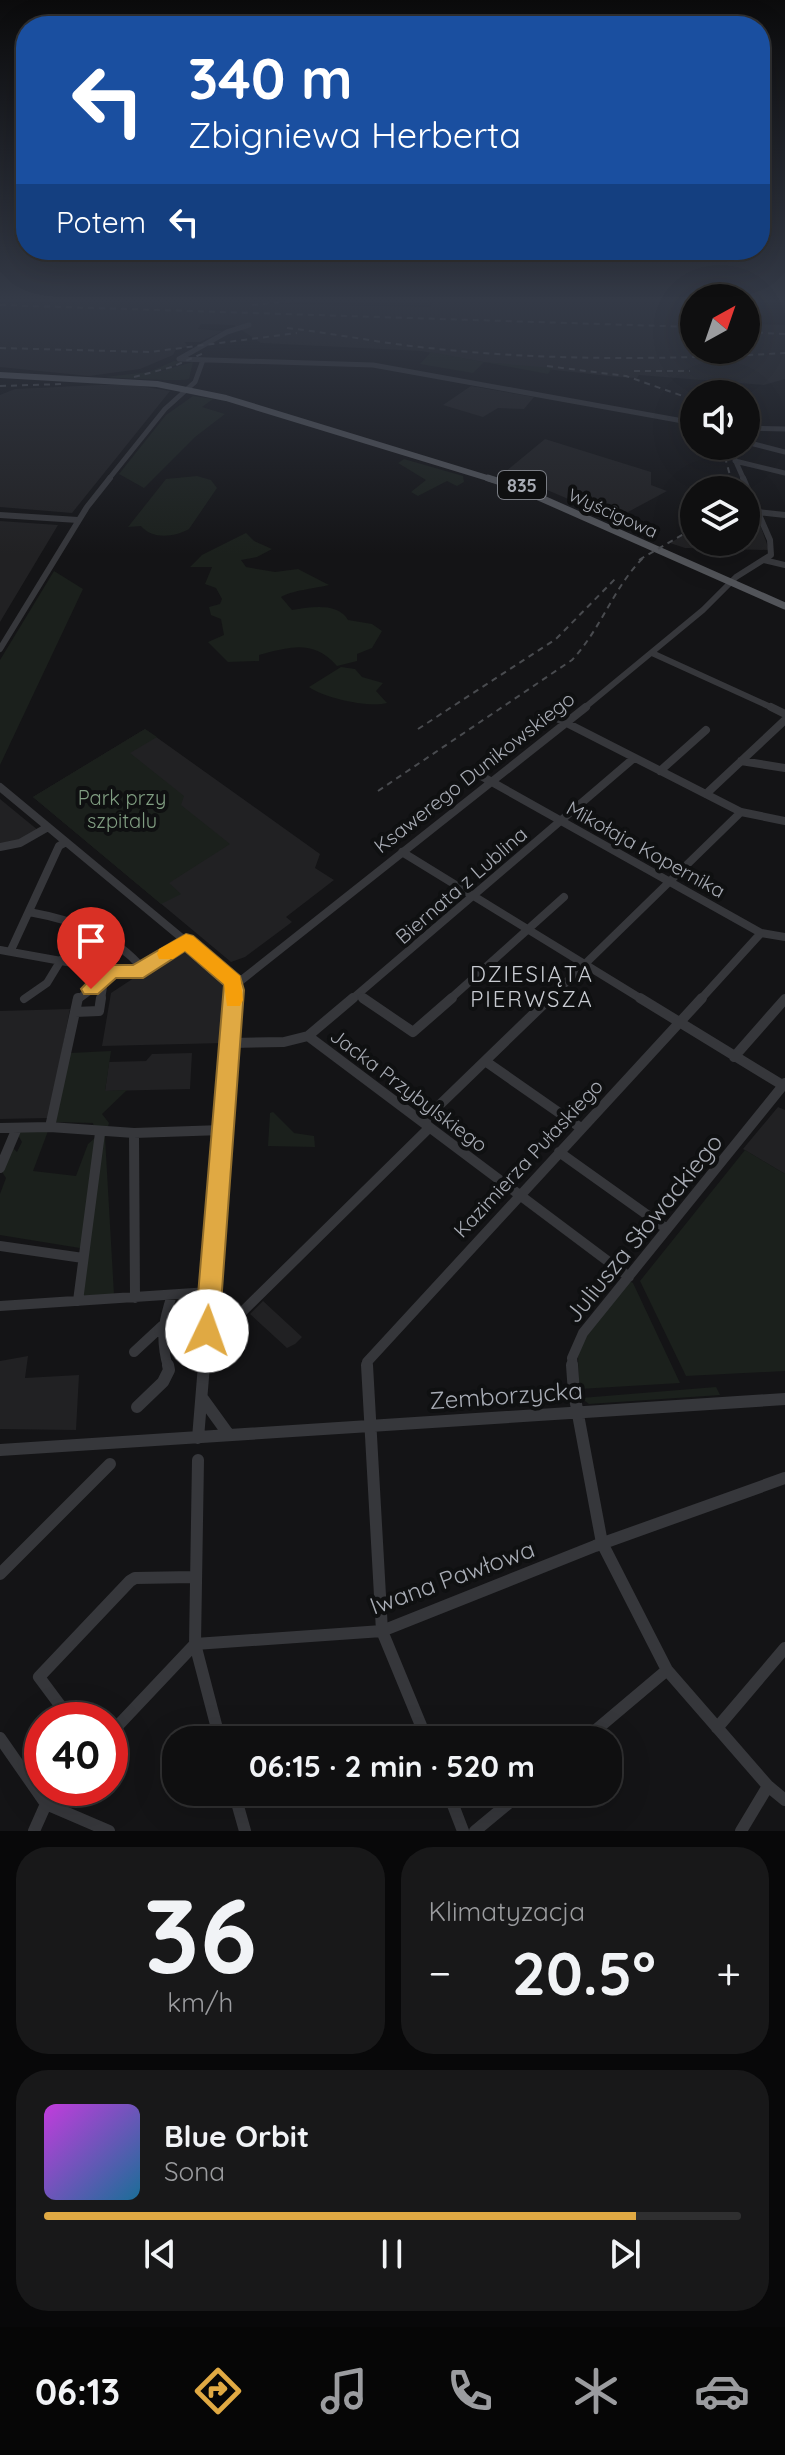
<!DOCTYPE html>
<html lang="pl">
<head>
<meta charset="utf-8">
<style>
  body { margin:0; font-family:Quicksand,sans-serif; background:#181819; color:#f1f3f6; height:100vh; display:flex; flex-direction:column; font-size:30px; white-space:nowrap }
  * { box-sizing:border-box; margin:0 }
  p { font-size:26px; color:#9b9c9f }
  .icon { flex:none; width:44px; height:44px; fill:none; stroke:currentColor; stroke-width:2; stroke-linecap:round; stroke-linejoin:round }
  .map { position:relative; height:1831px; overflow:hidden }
  .details { display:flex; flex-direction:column; gap:16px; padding:16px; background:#080809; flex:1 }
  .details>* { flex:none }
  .top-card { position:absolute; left:16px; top:16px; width:754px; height:244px; border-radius:32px; box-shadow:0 8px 32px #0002,0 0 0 2px #2f2f30; background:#1a4fa0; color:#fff; overflow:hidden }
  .needle { width:52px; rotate:40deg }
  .controls { position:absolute; left:680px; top:284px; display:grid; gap:16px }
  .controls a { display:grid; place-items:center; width:80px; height:80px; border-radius:50%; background:#0f0f10; box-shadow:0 8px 32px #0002,0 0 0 2px #2f2f30; font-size:40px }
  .speed { position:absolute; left:24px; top:1702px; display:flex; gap:16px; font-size:40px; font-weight:700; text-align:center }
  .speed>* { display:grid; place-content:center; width:104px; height:104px; border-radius:50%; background:#0f0f10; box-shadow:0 8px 32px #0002,0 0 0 2px #2f2f30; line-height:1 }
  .speed .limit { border:12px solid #d22; background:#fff; color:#111 }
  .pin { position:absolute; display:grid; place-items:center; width:68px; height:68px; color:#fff; margin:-82px -34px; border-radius:50% 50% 50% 0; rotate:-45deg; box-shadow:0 0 8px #0007 }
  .pin .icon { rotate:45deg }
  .me { position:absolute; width:88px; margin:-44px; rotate:3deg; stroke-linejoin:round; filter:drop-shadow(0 0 6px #0008) }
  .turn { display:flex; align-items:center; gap:28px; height:168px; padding:0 40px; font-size:36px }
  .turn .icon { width:104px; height:104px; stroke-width:2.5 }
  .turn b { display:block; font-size:56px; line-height:68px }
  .then { display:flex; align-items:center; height:76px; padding:0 40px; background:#0003; gap:16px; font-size:30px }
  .big { font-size:60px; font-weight:700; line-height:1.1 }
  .details .card { flex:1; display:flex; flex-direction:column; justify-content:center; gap:12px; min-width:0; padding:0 28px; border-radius:32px; background:#181819 }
  .details .dial { align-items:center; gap:0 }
  .dial b { font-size:104px; line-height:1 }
  .song { display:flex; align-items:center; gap:24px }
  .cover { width:96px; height:96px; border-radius:12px; background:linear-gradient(135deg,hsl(290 70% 55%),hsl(200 70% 35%)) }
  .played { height:8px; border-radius:4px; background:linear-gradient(90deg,#e0a943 85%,#2f2f30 85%) }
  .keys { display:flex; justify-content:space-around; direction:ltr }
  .heat { display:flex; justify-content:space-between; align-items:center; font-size:44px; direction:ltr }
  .details .tiles { flex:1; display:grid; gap:16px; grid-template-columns:1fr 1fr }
  .card:last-child { grid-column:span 2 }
  .trip { position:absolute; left:162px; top:1726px; width:460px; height:80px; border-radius:32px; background:#0f0f10; box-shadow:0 8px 32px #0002,0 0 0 2px #2f2f30; font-weight:700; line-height:80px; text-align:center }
  .tab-bar { display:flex; height:128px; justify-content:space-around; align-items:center; background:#060606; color:#9b9c9f }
  .tab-bar .icon { width:56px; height:56px }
  .tab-bar .active { color:#e0a943 }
  .tab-bar b { font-size:36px; color:#f1f3f6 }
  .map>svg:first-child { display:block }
  .built { fill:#212123 }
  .green { fill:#1b201c }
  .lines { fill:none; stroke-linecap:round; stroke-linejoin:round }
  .minor-far4 { stroke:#36373b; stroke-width:5 }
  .minor-far3 { stroke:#36373b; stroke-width:6 }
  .minor-far2 { stroke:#36373b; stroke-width:8 }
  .minor-far1 { stroke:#36373b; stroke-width:10 }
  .minor { stroke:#36373b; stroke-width:12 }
  .major-far1 { stroke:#525459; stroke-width:6 }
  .major { stroke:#525459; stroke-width:7 }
  .rail { stroke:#494b4f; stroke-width:2; stroke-dasharray:6 5; stroke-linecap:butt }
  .route { fill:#e0a943; stroke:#926e2c; stroke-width:2 }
  .slow { fill:#f59e0b }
  .labels { text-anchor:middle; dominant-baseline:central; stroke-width:8; stroke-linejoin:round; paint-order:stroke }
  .shield { fill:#0f1011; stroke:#7a7d84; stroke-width:2 }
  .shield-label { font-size:18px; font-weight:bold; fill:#a8acb5 }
  .far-street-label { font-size:18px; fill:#a8acb5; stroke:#0f1011 }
  .street-label { font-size:20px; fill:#a8acb5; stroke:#0f1011 }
  .park-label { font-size:20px; fill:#809e82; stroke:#0f1011 }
  .neighbourhood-label { font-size:22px; letter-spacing:2px; fill:#c8cbd1; stroke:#0f1011 }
  .near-street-label { font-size:24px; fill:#a8acb5; stroke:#0f1011 }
</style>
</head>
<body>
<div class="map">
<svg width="785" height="1831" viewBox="0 0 785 1831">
  <rect width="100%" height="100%" fill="#141416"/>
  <path class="built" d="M434,298h251l9,3v49h52v-31h9l2,5 28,1v54l-21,6 -125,-10 -2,3 -20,-1 -134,-15 -62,-11 -160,-8 -27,-18 -33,-1 -3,5 25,2 -23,11h-15l3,5 -12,2 -3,6 -33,14 -51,7 -89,-9v-68l430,8z
    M99,385h34l37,6 -98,122 -72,-6v-112l15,-6z
    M471,386l63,11 -10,12 -26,-1 -15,9 -40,-12z
    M545,439l106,33v13l16,6 -52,28 -110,-47z
    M0,521l58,4 -58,97z
    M746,527h15l8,23 -84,-2 -15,-5 24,-14v13h52z
    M145,729l175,125 -5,14 19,12 -48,37 6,5 -47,35 -14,5 -198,-165z
    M0,799l39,32 -20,12h-19z
    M184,945l40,33 5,11 -5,54 -122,3 9,-53z
    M70,1009l-21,109 -49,1v-108z
    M192,1053l-2,36 -85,2 4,-29 37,-1 6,-7z
    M778,1107l7,3v64l-42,-25z
    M263,1301l39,36 -7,7 -8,4 -37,-34z
    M28,1356l-3,22 54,-3 -3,55 -76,-1v-68z"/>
  <path class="green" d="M431,352l52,10 69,6 -4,6 -64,-12 -11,11 -53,-9z
    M174,361l10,1 -27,10 36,-10 -4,17c-8,3 -69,-1 -84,-2l44,-5z
    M193,396l20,3 -11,8 23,7 -30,23 -51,51 -25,-14 47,-59z
    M404,459l59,17 1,6 -7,4 -10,-5 -29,15 -7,-4 15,-12 -28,-17z
    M197,476l14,4 6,8 -28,41c-15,8 -36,11 -48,-3l-13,1 38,-48z
    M246,533l8,8 18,8 -15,8 -16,3 5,7 29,5 23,-3 31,16c-13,3 -39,6 -48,12l11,13c18,-3 46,-8 56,10l24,4 10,7 -10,17 -15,6v7l-20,5c-24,-27 -47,-19 -78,-11v6l-31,1 -20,-20 16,-7 -3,-16 -10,-4 -2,-8 11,-3 2,-5 -6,-11 -11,-4 7,-17h-22l12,-12z
    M54,571l29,18 -83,176v-105z
    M341,667l14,2 7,8 21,6 -7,8 11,12c-18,5 -63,-5 -78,-16z
    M145,729l12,8 -27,16 54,43 -3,9 49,39 -61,39 12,11 -20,10 -128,-107z
    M111,1051l-6,40 22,-1 -25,24 7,9 -4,14 9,158 -32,1 4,-47 -86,-14v-41l6,-16 -4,-6 10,-25 5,5 5,-10 -4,-7 2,-6 28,2 -15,40 43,5 12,-32 8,-7 -3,-14 -38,-1 15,-69z
    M273,1112l21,21 20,3 1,11 -47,-1 2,-33z
    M745,1150l40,24v197l-99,5 -46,-95z
    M629,1281l4,2 47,100 -101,6 -1,-32 3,-14z
    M716,1387l4,8 -131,9 -8,-6z"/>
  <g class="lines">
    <path class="minor-far4" d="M179,359l194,6 321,58
      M179,359l48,-27 22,-7
      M746,428l39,1
      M746,442l39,10
      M729,446l15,34
      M735,461l50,12
      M108,480l57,-71 30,-27 8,-22"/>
    <path class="minor-far3" d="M758,512l27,3
      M0,515l78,5
      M764,560l21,5
      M0,649l87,-142 23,-29
      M652,653l123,56
      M583,709l120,-99 33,-33 35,-22 -1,-15 -27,-62"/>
    <path class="minor-far2" d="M771,707l14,7
      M551,715l190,97 44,9
      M741,761l44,7
      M660,771l46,-41
      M474,772l287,161 24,4
      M0,787l224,186 10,13 -1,14
      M706,794l79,-74
      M0,847l20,-4 28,-16
      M402,852l241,148
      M29,912c44,8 85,22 114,57
      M0,950l111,20
      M11,950l48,-104 7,-4
      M234,986l352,-279
      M358,994l8,6
      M24,999l23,-16 14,-23
      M77,1000l27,-20 7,-10 25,3 50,-32
      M101,1000l3,-20
      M351,1000l283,-242
      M449,1000l115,-103
      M548,1000l193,-188
      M700,1000l61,-67"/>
    <path class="minor-far1" d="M363,998l50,34 39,-34
      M640,998l144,88
      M75,1012l24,-1 2,-13
      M308,1036l321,241
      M230,1043l54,-1 24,-6 45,-38
      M734,1057l51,-58
      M485,1061l96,67
      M50,1127l28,-129
      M0,1128l50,-1 84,6 1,165
      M134,1133l88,-3
      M559,1152l108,77
      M0,1168l17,-40
      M0,1246l83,12
      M78,1301l22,-168
      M0,1306l209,-14
      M207,1331l28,-12 193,-190 -3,-10 125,-121
      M134,1352l28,-26
      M168,1367c-8,-28 -5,-45 4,-72
      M204,1367l29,-369
      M367,1367v-5l335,-364
      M573,1367l-1,-9 11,-25 202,-250"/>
    <path class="minor" d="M367,1365l15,266 45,109
      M572,1365l2,28 28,150 65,127 101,116 17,14
      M203,1399l26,36
      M137,1407l26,-25 6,-12 -1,-5
      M198,1438l6,-73
      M0,1450l785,-51
      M198,1460l-3,184 25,96
      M0,1574l110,-110
      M71,1720l-32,-43 91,-96 5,-3 59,-1
      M717,1728l68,-80
      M110,1734l85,-90 187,-13 213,-85 190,-68
      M0,1738l46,66 63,27
      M584,1740l83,-70
      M234,1792l11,39
      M448,1792l15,39
      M34,1831l12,-27 15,-16
      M475,1831l47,-39
      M741,1831l27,-45"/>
    <path class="major-far1" d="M0,375l157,9 69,14 268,82"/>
    <path class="major" d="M488,478l28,9 269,119"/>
    <path class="rail" d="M0,305l694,22
      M252,305l72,-7
      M287,328c44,5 88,14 133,19 121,14 243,13 365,6
      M746,332l39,2
      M0,348l150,4 147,-19
      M547,366l79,10 68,24
      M634,371h56
      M134,377l38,-10 34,-15
      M0,386l63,-2
      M722,446l12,44
      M639,560l55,-32
      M418,729l138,-90 61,-62
      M378,791l194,-131c30,-32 42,-75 74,-105"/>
  </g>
  <linearGradient id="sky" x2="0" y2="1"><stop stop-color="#0b0b0c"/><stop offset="0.54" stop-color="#343a47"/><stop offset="1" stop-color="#343a47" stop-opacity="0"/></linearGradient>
  <rect width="785" height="555" fill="url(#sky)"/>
  <path class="route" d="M186,934l7,2 47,40 4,14 -25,341 -4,8 -8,3 -9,-3 -3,-8 29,-346 -39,-34 -42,27h-27l-18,16h-14l-3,-5 23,-24h29z"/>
  <path class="slow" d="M186,934l7,2 47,40 3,24 -3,6h-13l-3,-22 -39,-33 -12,8h-14l-2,-5 2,-5z"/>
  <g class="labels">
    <rect class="shield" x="498" y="471" width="48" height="28" rx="6"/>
    <g class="shield-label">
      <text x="522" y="485">835</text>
    </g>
    <g class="far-street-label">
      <text transform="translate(613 513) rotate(24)">Wyścigowa</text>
    </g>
    <g class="street-label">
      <text transform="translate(474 772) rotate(-38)">Ksawerego Dunikowskiego</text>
      <text transform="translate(646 849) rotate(29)">Mikołaja Kopernika</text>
      <text transform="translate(461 885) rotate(-41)">Biernata z Lublina</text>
      <text transform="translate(409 1090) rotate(37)">Jacka Przybylskiego</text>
      <text transform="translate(528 1158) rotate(-47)">Kazimierza Pułaskiego</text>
    </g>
    <g class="park-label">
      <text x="122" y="797">Park przy<tspan x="122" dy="23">szpitalu</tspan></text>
    </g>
    <g class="neighbourhood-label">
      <text x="532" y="974">DZIESIĄTA<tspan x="532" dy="25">PIERWSZA</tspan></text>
    </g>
    <g class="near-street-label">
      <text transform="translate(643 1228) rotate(-51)">Juliusza Słowackiego</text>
      <text transform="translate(506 1395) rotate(-4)">Zemborzycka</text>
      <text transform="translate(452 1577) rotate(-20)">Iwana Pawłowa</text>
    </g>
  </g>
</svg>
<div class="controls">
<a><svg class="needle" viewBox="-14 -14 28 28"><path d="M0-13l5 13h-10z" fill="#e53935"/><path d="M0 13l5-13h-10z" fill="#9b9c9f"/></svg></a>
<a><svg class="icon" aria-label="sound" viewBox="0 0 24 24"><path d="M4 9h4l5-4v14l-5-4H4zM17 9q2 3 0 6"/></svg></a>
<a><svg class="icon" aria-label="layers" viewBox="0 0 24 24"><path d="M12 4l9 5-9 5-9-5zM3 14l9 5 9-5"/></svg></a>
</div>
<div class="speed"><div class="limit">40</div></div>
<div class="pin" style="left:91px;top:989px;background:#d93025"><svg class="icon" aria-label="arrive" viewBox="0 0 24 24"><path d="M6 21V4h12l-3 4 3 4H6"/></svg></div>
<svg class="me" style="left:207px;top:1331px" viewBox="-20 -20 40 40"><circle r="19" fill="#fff"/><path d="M0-13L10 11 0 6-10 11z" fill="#e0a943"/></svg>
<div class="trip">06:15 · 2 min · 520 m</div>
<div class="top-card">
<div class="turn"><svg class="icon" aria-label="left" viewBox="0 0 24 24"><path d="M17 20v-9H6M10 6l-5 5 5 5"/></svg><div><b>340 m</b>Zbigniewa Herberta</div></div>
<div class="then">Potem<svg class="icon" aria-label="left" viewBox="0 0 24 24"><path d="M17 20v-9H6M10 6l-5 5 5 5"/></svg></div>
</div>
</div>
<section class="details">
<div class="tiles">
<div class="card dial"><b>36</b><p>km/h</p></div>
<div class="card"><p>Klimatyzacja</p>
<div class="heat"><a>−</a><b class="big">20.5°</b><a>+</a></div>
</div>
<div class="card">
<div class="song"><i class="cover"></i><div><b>Blue Orbit</b><p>Sona</p></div></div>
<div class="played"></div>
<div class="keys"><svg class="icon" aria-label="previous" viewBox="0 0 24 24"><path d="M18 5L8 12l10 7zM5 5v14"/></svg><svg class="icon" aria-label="pause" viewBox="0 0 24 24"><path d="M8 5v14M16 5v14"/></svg><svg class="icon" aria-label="next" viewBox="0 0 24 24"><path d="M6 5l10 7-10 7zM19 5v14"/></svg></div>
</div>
</div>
</section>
<nav class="tab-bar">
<b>06:13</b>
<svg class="icon active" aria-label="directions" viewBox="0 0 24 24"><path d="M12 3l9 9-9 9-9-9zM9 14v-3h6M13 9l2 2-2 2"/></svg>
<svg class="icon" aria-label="music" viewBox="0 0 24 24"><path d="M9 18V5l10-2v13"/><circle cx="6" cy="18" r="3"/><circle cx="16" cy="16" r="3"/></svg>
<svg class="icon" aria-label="phone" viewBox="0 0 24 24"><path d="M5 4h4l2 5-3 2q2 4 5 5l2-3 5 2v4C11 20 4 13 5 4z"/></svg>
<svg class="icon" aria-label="climate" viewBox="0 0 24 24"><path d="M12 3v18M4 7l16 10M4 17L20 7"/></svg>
<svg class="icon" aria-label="car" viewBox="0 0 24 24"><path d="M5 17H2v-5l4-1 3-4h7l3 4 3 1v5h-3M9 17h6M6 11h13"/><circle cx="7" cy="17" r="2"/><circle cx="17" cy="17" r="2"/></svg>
</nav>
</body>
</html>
